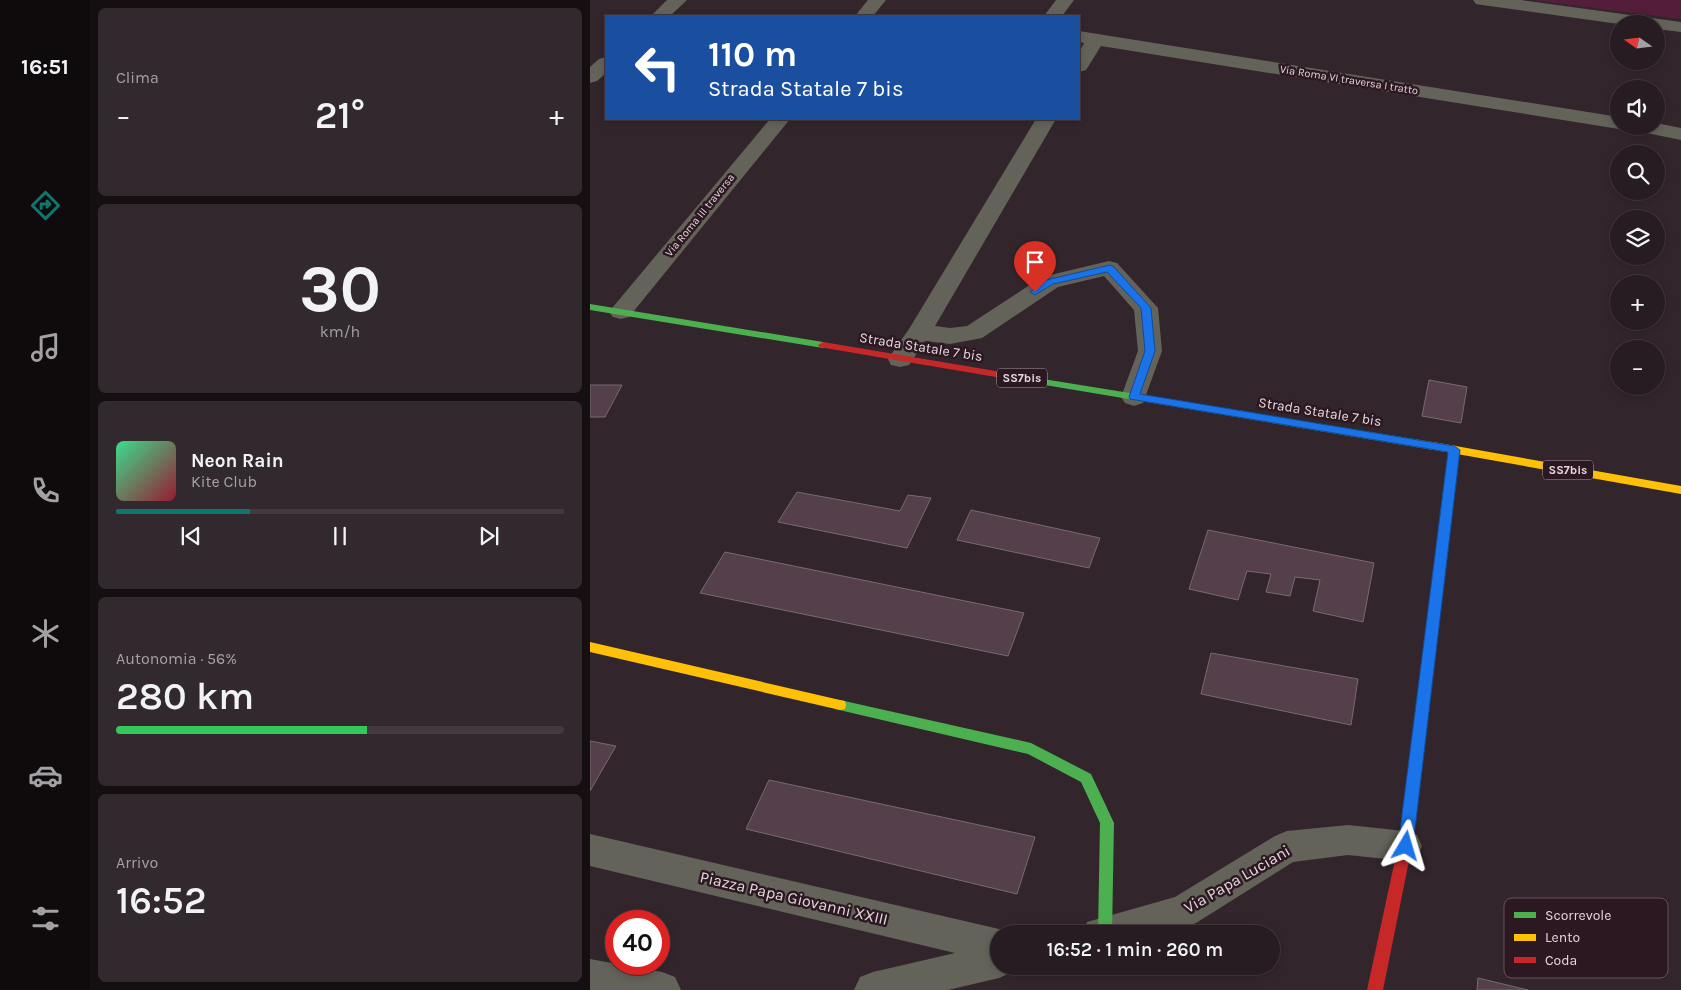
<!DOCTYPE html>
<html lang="it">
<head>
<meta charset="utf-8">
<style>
  body { margin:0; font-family:Karla,sans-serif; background:#32292e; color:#f1f3f6; height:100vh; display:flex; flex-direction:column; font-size:19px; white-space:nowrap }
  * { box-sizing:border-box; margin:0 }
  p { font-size:16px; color:#a4a1a5 }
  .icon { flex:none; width:28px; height:28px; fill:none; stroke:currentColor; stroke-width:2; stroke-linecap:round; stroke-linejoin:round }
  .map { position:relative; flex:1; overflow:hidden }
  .drawer { display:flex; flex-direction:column; gap:8px; padding:8px; background:#150f12; width:500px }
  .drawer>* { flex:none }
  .banner { position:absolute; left:15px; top:15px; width:475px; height:105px; border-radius:0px; box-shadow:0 2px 8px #0003,0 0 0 1px #423a3f; background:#1a4fa0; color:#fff; overflow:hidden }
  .needle { width:32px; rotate:284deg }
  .controls { position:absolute; left:1020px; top:15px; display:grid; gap:10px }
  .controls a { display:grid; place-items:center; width:55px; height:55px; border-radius:50%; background:#261c21; box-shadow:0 2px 8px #0003,0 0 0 1px #423a3f; font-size:25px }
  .speed { position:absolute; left:15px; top:910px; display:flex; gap:10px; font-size:25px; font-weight:700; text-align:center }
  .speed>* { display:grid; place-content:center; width:65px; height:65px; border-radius:50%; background:#261c21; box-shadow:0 2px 8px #0003,0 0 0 1px #423a3f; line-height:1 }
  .speed .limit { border:8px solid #d22; background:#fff; color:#111 }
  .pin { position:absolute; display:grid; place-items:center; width:42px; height:42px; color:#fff; margin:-51px -21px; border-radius:50% 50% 50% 0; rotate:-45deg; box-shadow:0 0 5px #0007 }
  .pin .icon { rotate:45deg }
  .me { position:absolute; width:55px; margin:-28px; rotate:7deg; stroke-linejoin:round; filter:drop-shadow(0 0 4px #0008) }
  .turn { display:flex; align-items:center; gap:18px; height:105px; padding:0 20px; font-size:22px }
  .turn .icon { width:65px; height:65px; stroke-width:2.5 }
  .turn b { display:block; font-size:35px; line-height:42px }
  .big { font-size:38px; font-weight:600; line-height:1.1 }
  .drawer .tile { flex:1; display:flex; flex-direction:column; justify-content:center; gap:8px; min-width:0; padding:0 18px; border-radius:8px; background:#32292e }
  .drawer .dial { align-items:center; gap:0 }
  .dial b { font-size:65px; line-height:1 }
  .song { display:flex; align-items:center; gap:15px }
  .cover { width:60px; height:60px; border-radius:8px; background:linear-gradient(135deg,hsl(150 70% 55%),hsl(350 70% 35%)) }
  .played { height:5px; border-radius:2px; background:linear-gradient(90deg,#0f766e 30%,#423a3f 30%) }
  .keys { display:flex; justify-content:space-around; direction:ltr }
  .heat { display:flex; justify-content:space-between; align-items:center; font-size:28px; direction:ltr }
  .charge { height:8px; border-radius:4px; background:linear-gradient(90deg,#34c759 56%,#423a3f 0) }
  .trip { position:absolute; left:400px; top:925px; width:290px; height:50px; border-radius:25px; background:#261c21; box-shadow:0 2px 8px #0003,0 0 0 1px #423a3f; font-weight:600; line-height:50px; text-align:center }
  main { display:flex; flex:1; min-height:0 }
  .tabs { display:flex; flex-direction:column; width:90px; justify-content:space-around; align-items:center; background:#0f0b0d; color:#a4a1a5 }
  .tabs .icon { width:35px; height:35px }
  .tabs .current { color:#0f766e }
  .tabs b { font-size:22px; color:#f1f3f6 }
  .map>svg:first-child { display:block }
  .green { fill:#541e3b }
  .building { fill:#543f4a; stroke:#766b70 }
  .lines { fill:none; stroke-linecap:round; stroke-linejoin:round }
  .street { fill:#64635a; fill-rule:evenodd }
  .fast { fill:#4caf50; fill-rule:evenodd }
  .slow { fill:#ffc107; fill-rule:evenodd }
  .jam { fill:#c62828; fill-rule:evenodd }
  .route { fill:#1a73e8; stroke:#114b97 }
  .labels { text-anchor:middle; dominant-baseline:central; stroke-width:5; stroke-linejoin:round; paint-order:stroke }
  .far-street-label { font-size:11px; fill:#e5d7dd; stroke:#2c1821 }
  .shield { fill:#2c1821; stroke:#ae9ea5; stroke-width:1 }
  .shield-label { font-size:12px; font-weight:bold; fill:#e5d7dd }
  .street-label { font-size:14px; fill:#e5d7dd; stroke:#2c1821 }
  .near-street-label { font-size:16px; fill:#e5d7dd; stroke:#2c1821 }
  .key { fill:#2c1821; stroke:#645159; stroke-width:1 }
  .key-label { font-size:14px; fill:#e5d7dd }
</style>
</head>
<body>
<main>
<nav class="tabs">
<b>16:51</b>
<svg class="icon current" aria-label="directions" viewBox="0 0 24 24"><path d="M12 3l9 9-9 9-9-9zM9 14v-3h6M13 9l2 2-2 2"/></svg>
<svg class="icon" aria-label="music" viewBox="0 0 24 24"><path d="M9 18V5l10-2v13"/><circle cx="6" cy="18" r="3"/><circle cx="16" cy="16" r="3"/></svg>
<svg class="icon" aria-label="phone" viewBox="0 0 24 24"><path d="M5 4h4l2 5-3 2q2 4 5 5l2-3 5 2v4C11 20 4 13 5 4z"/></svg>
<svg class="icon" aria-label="climate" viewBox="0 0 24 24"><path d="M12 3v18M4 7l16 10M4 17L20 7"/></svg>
<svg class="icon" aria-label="car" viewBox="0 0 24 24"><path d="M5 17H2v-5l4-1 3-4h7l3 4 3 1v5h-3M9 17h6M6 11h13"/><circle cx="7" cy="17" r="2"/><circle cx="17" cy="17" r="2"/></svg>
<svg class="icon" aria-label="filters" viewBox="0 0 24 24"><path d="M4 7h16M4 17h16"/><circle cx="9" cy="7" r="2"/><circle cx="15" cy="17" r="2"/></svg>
</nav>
<section class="drawer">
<div class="tile"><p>Clima</p>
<div class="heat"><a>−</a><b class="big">21°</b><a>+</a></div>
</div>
<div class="tile dial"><b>30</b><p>km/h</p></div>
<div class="tile">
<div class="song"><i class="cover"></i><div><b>Neon Rain</b><p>Kite Club</p></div></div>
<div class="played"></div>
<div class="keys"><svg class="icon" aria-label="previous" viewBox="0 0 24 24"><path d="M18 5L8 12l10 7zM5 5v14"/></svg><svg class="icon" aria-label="pause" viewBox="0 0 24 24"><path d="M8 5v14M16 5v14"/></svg><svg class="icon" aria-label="next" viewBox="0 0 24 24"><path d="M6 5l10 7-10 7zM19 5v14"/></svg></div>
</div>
<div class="tile"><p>Autonomia · 56%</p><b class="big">280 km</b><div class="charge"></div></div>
<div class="tile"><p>Arrivo</p><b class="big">16:52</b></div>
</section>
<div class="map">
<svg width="1091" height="990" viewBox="0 0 1091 990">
  <rect width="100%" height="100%" fill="#32262c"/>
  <path class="green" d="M942,0h149v19z"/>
  <path class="building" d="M839,380l38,7 -6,36 -39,-7z
    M0,385h32l-17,32h-15z
    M207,492l103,19 8,-16 23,3 -24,50 -129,-26z
    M381,510l129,28 -11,30 -132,-28z
    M618,530l166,33 -11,59 -50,-11 7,-31 -25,-3 -5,19 -24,-4 5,-18 -24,-3 -9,29 -49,-11z
    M135,552l299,61 -16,43 -308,-63z
    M621,653l147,26 -7,46 -150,-31z
    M0,741l26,5 -26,45z
    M179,780l266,57 -18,57 -271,-65z
    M888,978l50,12h-51z"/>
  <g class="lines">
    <path class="street" d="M77,0h20l-17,16h-19z
      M278,0h18l-13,16h-18z
      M466,0h18l-12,16h-18z
      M883,0h48l160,22v10l-25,-3v-5h-37l-137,-19 -6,-1z
      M489,31l540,86v9h8l-8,3 -518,-83 -15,24 -7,2v-20l5,-9 -5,-1z
      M16,57v16l-9,8 -7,2v-16l9,-8z
      M180,119h20l-161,198 -8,2 -8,-2 -4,-5 4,-5z
      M446,119h20l-121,207 15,2 17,-2 75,-49 67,-16 8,2 41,45 4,43 -19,52 -9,3 -9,-3 -4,-6 17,-46 -4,-41 -30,-34 -46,11 -76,51 -32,6 -25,-3 -16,24 -9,2 -9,-2 -3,-6 21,-30z
      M1066,123l25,5v12l-49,-10 -3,-4h27z
      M758,825l57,6 12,4 5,11 -5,11 -12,4 -57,-6 -55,7 -97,61 -13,5 -22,6h-79l5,-12 88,-25 100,-61 12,-5z
      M0,834l409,95 13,5h-13v32h16l-3,6 -13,6 -51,12h-94l6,-13 13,-5 82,-19 -365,-87z
      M0,959l72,13 13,5 6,13h-91z"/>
    <path class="fast" d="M0,304l233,38 5,3 -5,3 -233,-38z
      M447,378l396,64 5,4 -5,4 -400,-67 -1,-2z
      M864,445l5,4 -26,220 -2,4 -4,1 -4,-1 -2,-4 28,-220z
      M250,700l191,43 60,31 23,49 -2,111 -14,-1 2,-110 -19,-41 -53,-28 -193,-45 -1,-4 1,-4z"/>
    <path class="slow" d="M843,442l248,44v8l-252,-45 -1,-3 1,-3z
      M0,642l250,58 5,1 1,4 -1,4 -5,1 -250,-58z"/>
    <path class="jam" d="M233,342l214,36 5,3 -5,3 -218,-37 -1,-2z
      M837,664l4,1 2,4 -21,177 -29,144h-16l31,-144 23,-177 2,-4z"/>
  </g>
  <path class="route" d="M520,265l3,1 38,42 4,43 -15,43 314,52 6,4 -47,396 -2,5 -5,2 -6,-2 -2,-5 50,-394 -318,-53 -1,-2 16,-46 -4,-43 -34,-36 -54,12 -18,11 -5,-3 16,-12z"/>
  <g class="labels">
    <g class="far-street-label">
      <text transform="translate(759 80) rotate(9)">Via Roma VI traversa I tratto</text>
      <text transform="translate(110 215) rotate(-51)">Via Roma III traversa</text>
    </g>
    <g class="shield">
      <rect x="407" y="368.5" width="50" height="19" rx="4"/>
      <rect x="953" y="460.5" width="50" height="19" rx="4"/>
    </g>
    <g class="shield-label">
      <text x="432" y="378">SS7bis</text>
      <text x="978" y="470">SS7bis</text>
    </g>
    <g class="street-label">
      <text transform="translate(331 347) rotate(9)">Strada Statale 7 bis</text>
      <text transform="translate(730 412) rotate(9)">Strada Statale 7 bis</text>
    </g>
    <g class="near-street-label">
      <text transform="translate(647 879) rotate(-30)">Via Papa Luciani</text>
      <text transform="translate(204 898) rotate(13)">Piazza Papa Giovanni XXIII</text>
    </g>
  </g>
  <rect x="914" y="898" width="164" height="80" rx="8" class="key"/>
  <rect x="924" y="912" width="22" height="6" fill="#4caf50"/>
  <rect x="924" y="934" width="22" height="7" fill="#ffc107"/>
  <rect x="924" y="957" width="22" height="6" fill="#c62828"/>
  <g class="key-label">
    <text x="955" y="920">Scorrevole</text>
    <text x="955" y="942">Lento</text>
    <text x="955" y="965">Coda</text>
  </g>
</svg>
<div class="controls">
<a><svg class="needle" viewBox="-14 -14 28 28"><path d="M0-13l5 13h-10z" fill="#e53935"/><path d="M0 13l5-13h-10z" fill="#a4a1a5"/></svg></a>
<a><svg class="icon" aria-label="sound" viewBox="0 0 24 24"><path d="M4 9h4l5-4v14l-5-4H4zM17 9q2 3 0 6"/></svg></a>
<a><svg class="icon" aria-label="search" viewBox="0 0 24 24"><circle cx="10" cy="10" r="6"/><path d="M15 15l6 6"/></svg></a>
<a><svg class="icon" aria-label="layers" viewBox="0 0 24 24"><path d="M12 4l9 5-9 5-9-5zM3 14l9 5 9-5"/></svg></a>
<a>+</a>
<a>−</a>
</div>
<div class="speed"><div class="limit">40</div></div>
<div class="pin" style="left:445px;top:292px;background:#d93025"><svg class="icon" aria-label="arrive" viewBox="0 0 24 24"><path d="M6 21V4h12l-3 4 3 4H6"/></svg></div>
<svg class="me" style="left:816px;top:846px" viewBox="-20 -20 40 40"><path d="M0-17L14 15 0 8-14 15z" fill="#1a73e8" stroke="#fff" stroke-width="4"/></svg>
<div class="trip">16:52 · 1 min · 260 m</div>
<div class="banner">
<div class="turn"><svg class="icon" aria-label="left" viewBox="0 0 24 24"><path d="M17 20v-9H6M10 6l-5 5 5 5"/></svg><div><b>110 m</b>Strada Statale 7 bis</div></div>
</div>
</div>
</main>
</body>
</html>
